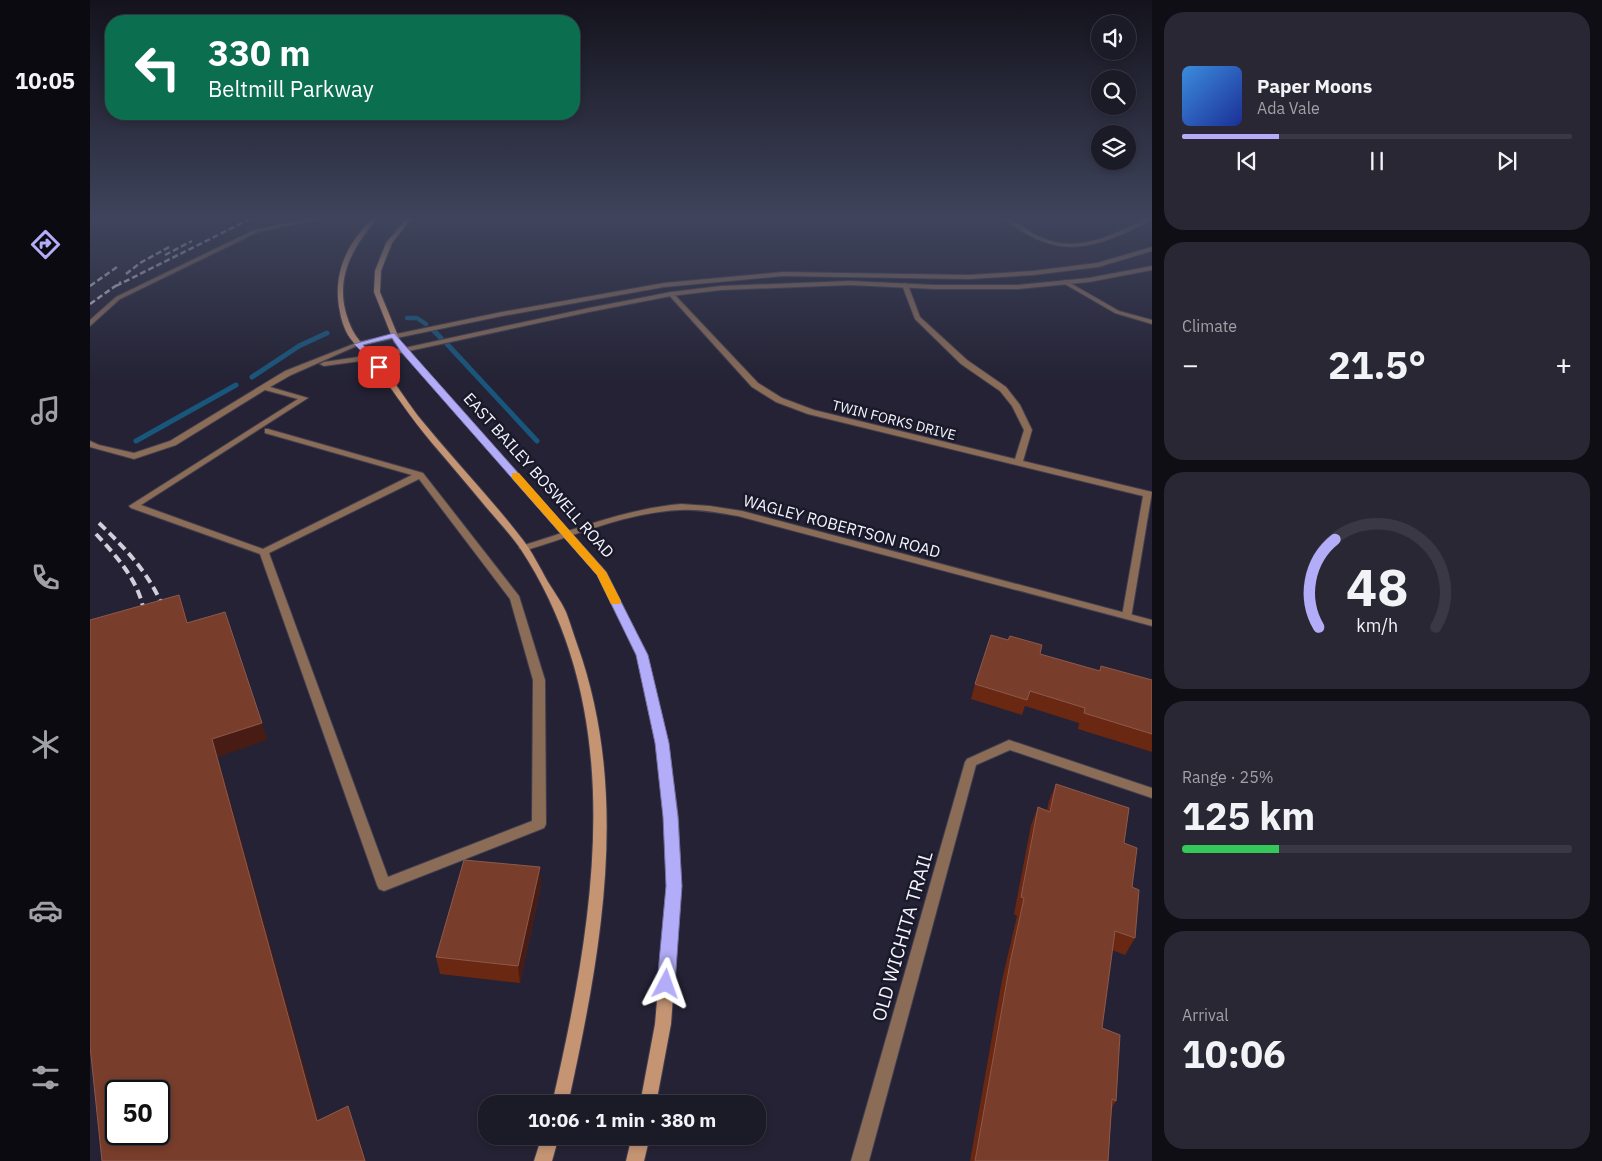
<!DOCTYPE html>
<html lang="en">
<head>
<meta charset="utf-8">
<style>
  body { margin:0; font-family:"IBM Plex Sans",sans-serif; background:#282733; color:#f1f3f6; height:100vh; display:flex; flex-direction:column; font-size:19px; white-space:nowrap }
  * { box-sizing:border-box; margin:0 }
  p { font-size:16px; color:#a0a1a7 }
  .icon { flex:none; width:28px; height:28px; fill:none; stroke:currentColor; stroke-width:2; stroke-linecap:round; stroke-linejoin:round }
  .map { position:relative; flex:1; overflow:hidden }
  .side { display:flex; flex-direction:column; gap:12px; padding:12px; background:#0f0e15; width:450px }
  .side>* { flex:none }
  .banner { position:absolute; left:15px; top:15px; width:475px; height:105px; border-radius:20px; box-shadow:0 2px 8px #0003,0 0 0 1px #393844; background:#0b6e4f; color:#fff; overflow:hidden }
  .fabs { position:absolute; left:1001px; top:15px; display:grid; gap:10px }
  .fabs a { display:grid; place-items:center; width:45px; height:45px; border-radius:50%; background:#1b1a27; box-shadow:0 2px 8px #0003,0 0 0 1px #393844; font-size:25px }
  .speed { position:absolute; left:15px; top:1080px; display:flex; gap:10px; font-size:25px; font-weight:700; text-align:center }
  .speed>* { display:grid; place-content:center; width:65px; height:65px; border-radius:50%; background:#1b1a27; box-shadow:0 2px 8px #0003,0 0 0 1px #393844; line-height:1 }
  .speed .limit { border:2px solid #111; border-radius:8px; background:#fff; color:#111 }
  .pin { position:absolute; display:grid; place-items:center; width:42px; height:42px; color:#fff; margin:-21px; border-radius:10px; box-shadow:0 2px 8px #0006 }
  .me { position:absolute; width:55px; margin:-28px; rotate:4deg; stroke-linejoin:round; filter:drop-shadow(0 0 4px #0008) }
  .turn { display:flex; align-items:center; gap:18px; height:105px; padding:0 20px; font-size:22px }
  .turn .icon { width:65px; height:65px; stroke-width:2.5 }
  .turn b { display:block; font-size:35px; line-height:42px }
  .big { font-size:38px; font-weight:800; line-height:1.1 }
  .side .card { flex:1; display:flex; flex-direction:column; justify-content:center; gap:8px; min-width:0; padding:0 18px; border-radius:20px; background:#282733 }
  .side .dial { align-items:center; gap:0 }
  .dial svg { height:130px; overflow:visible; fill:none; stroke:#393844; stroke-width:7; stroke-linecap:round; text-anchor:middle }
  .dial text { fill:#f1f3f6; stroke:none }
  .song { display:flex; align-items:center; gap:15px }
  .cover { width:60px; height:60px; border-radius:8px; background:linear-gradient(135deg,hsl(210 70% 55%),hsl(230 70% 35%)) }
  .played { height:5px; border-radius:2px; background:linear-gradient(90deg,#b3adf9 25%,#393844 25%) }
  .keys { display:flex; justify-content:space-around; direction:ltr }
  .heat { display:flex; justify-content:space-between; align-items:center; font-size:28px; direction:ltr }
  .charge { height:8px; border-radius:4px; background:linear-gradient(90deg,#34c759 25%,#393844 0) }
  .trip { position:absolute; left:388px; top:1095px; width:288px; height:50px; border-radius:20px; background:#1b1a27; box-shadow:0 2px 8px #0003,0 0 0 1px #393844; font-weight:800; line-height:50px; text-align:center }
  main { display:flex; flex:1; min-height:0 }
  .menu { display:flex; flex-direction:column; width:90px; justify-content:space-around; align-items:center; background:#0b0a10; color:#a0a1a7 }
  .menu .icon { width:35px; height:35px }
  .menu .active { color:#b3adf9 }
  .menu b { font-size:22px; color:#f1f3f6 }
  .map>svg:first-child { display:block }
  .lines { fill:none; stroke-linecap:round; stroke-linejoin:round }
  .stream-far1 { stroke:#19567c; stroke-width:4.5 }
  .stream { stroke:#19567c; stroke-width:5 }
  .service-casing { stroke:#413f50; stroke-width:2 }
  .minor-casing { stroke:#413f50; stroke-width:2 }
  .tertiary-casing { stroke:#413f50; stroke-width:2 }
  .secondary-casing { stroke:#413f50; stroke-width:2 }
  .service { fill:#8a6c57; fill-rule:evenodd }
  .minor { fill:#8a6c57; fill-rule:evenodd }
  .tertiary { fill:#8a6c57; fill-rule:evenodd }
  .secondary { fill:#c49473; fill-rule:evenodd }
  .rail-far1 { stroke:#d0cfdb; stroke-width:2.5; stroke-dasharray:6 3; stroke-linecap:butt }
  .rail { stroke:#d0cfdb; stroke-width:4; stroke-dasharray:9 5; stroke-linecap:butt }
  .wall { fill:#6a2712 }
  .shaded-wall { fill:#481c15 }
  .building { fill:#793d2b; stroke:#8c5a4c; fill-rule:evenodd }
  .route { fill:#b3adf9; stroke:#7470a2 }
  .slow { fill:#f59e0b }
  .labels { text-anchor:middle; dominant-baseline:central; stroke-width:5; stroke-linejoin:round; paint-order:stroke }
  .far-street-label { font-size:14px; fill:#f4f4fe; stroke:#1a192a }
  .street-label { font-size:16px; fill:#f4f4fe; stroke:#1a192a }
  .near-street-label { font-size:19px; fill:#f4f4fe; stroke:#1a192a }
</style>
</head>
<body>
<main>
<nav class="menu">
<b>10:05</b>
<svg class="icon active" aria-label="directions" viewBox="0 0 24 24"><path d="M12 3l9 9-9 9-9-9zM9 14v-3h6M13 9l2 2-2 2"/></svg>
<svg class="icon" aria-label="music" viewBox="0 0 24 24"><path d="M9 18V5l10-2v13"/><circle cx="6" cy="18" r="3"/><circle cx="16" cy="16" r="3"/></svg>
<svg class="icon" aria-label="phone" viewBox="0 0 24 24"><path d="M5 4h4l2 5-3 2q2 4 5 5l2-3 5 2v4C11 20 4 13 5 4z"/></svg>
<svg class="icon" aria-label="climate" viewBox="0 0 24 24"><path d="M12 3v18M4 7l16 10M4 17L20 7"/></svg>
<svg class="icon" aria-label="car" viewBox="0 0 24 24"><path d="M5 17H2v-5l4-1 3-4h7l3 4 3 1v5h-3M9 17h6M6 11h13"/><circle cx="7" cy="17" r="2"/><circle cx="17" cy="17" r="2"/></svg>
<svg class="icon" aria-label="filters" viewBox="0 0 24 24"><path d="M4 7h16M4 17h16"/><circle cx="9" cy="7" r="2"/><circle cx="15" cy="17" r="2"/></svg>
</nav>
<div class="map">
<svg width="1062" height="1161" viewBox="0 0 1062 1161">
  <rect width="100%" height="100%" fill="#242234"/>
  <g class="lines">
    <path class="stream-far1" d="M317,318h10l9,6"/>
    <path class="stream" d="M343,330l8,8
      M357,344l90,97
      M162,377l47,-31 28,-13
      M46,441l100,-56"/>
    <defs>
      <path id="service" d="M217,219h12l-61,13 -138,67 -30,27v-6l26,-23 138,-67z
        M914,219c12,0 23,12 34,17 37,19 73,0 107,-17l7,1c-57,29 -93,42 -148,-1z
        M266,343l5,1 -70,31 -21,12 38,11 -167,107 122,44 149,-74 -147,-42v-4h3l155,44 96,123 26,84 1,144 -2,4 -160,63 -5,-2 -2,-4 -117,-331 -129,-46 -2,-2 169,-107 -33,-9 -89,55 -42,14 -44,-12v-6l9,4 35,8 36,-12 115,-70zM329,479l91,120 23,81 -1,141 -144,56 -119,-324z
        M282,355h3v4l-51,7 -4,-2 4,-2z"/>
      <path id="minor" d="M975,280l54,31 33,9v4l-37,-11 -52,-30v-2z
        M815,283l3,2 12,32 47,43 39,27 14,18 12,25 -9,31 129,31 -21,126 -4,1 -5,-3 21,-120 -335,-82 -32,-12 -24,-15 -84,-93 5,-1 85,90 24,15 32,12 201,49 9,-29 -12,-24 -12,-15 -39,-27 -46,-45 -13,-34z
        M919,740l143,48v10l-142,-48 -34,15 -107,396h-18l114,-399 2,-3z"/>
      <path id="tertiary" d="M1062,247v4l-54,16 -65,8 -64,4 -186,-3 -119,11 -162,29 -144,30 -3,-2 3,-2 144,-30 162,-29 119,-11 186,3 64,-4 64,-8z
        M1062,266v4l-63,12 -71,7h-83l-85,-4 -129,5 -50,6 -82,16 -217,47 -4,-2 4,-2 217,-47 82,-16 50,-6 129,-5 85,4h83l71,-7z
        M591,504l29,2 32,5 410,109v6l-414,-110c-19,-3 -38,-7 -57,-6 -53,2 -104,25 -154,40l-3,1 -5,-3 2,-2c53,-16 104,-37 160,-42z"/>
      <path id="secondary" d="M282,219h5c-29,33 -46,68 -24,112 6,12 20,22 28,33 13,17 24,35 37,52 34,42 72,81 105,124 10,13 17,28 25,42 6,10 13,19 18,30 4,10 7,21 11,32 54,150 24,309 -9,460h-16c42,-183 79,-388 -32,-556 -10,-14 -23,-28 -34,-41 -18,-22 -36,-43 -54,-64 -21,-25 -39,-52 -58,-79 -8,-10 -19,-18 -26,-29 -4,-7 -7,-16 -8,-23 -8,-37 6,-67 32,-93z
        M316,219h5l-19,24 -11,28 -1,21 20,49 206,231 41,83 21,88 10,74 3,69 -10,138 -15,80h-16l15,-80 12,-138 -3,-69 -8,-74 -19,-88 -39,-80 -204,-233 -20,-50 1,-21 11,-28z
        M452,1136h17l-7,25h-18z
        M542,1136h18l-6,25h-18z"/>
    </defs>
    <use href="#service" class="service-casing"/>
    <use href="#minor" class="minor-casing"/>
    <use href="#tertiary" class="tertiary-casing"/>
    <use href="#secondary" class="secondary-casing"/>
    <use href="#service" class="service"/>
    <use href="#minor" class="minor"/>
    <use href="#tertiary" class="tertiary"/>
    <use href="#secondary" class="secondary"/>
    <path class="rail-far1" d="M106,220l2,-1
      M75,255l27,-14
      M36,274l14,-11 31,-17
      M0,286l27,-19
      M26,286l134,-67
      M0,304l31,-22"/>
    <path class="rail" d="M9,523c28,27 52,52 66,89
      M6,534c23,25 45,49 49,84"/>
  </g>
  <path class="wall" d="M950,654l59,17 2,-5 51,14v72l-74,-23 1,-6 -54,-17 -3,9 -51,-16 4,-15z
    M966,784l68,59 8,44 3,51 -10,17 -13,-5 -10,78 14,73 -4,7 -4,53h-138l32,-181 15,-64 -3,-2 17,-89 7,-18 9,3 2,-9z
    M451,885l-21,98 -80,-9 -4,-17z"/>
  <path class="shaded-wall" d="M89,595l6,17 8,28 -6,-17z
    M172,723l5,17 -49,17 106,381 -7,-17 -105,-382z
    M450,867l1,18 -21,98 -2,-17z
    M258,1106l6,16 12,39h-1z"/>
  <path class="building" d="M89,595l8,28 38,-11 37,111 -50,16 105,382 31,-15 17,55h-263l-12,-115v-426zM26,1091h43v43h-43z
    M901,635l17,5 2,-4 32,9 -2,9 60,17 1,-5 51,14v54l-68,-21 1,-5 -55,-17 -3,9 -52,-16z
    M966,784l73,24 -5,35 13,5 -5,39 7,3 -4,48 -20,-7 -13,97 18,7 -4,66 -4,-2 -4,62h-133l35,-198 14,-65 -3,-1 17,-90 12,5z
    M374,860l76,7 -22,99 -82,-9z"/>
  <linearGradient id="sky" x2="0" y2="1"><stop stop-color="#14131d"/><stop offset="0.57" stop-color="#3f445c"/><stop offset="1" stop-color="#3f445c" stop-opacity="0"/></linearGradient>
  <rect width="1062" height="382" fill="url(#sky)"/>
  <path class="route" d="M304,333l212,239 42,83 21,88 9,74 4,69 -7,98 -3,6 -6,2 -6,-2 -3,-6 9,-98 -3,-69 -8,-74 -19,-88 -39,-80 -196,-223 -9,-14 -29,7 20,22 -4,2 -25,-25z"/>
  <path class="slow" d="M422,473h7l87,99 15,29 -1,3h-9l-14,-29 -85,-97z"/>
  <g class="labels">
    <g class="far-street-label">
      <text transform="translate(804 420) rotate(14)">TWIN FORKS DRIVE</text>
    </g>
    <g class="street-label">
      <text transform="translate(449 475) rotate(48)">EAST BAILEY BOSWELL ROAD</text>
      <text transform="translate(752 526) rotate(15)">WAGLEY ROBERTSON ROAD</text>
    </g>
    <g class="near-street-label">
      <text transform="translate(812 936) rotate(-74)">OLD WICHITA TRAIL</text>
    </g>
  </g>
</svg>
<div class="fabs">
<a><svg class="icon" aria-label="sound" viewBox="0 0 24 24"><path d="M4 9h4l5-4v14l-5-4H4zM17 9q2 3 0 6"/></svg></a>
<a><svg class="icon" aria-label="search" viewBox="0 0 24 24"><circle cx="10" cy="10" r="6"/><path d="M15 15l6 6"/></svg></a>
<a><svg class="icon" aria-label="layers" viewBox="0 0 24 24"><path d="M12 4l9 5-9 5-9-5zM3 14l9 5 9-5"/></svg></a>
</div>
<div class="speed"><div class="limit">50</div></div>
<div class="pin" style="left:289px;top:367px;background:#d93025"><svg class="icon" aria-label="arrive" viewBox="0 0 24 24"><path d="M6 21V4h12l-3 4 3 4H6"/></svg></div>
<svg class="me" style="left:576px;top:984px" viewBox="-20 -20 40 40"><path d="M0-17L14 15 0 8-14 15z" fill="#b3adf9" stroke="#fff" stroke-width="4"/></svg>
<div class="trip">10:06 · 1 min · 380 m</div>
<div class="banner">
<div class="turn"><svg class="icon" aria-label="left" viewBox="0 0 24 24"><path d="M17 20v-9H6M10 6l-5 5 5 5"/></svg><div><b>330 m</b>Beltmill Parkway</div></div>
</div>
</div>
<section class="side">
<div class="card">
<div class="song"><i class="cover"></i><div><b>Paper Moons</b><p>Ada Vale</p></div></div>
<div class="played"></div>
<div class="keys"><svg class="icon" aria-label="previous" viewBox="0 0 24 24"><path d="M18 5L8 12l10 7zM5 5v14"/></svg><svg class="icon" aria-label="pause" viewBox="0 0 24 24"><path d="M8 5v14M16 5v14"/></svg><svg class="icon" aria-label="next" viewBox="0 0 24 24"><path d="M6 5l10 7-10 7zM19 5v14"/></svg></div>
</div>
<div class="card"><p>Climate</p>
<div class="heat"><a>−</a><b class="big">21.5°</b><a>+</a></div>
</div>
<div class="card dial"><svg viewBox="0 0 100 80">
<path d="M14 69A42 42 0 1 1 86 69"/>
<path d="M14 69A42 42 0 0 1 24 15" stroke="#b3adf9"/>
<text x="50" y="56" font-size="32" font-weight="700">48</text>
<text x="50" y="72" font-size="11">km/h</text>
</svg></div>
<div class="card"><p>Range · 25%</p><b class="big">125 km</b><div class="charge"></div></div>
<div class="card"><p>Arrival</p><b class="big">10:06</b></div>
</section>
</main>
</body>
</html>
